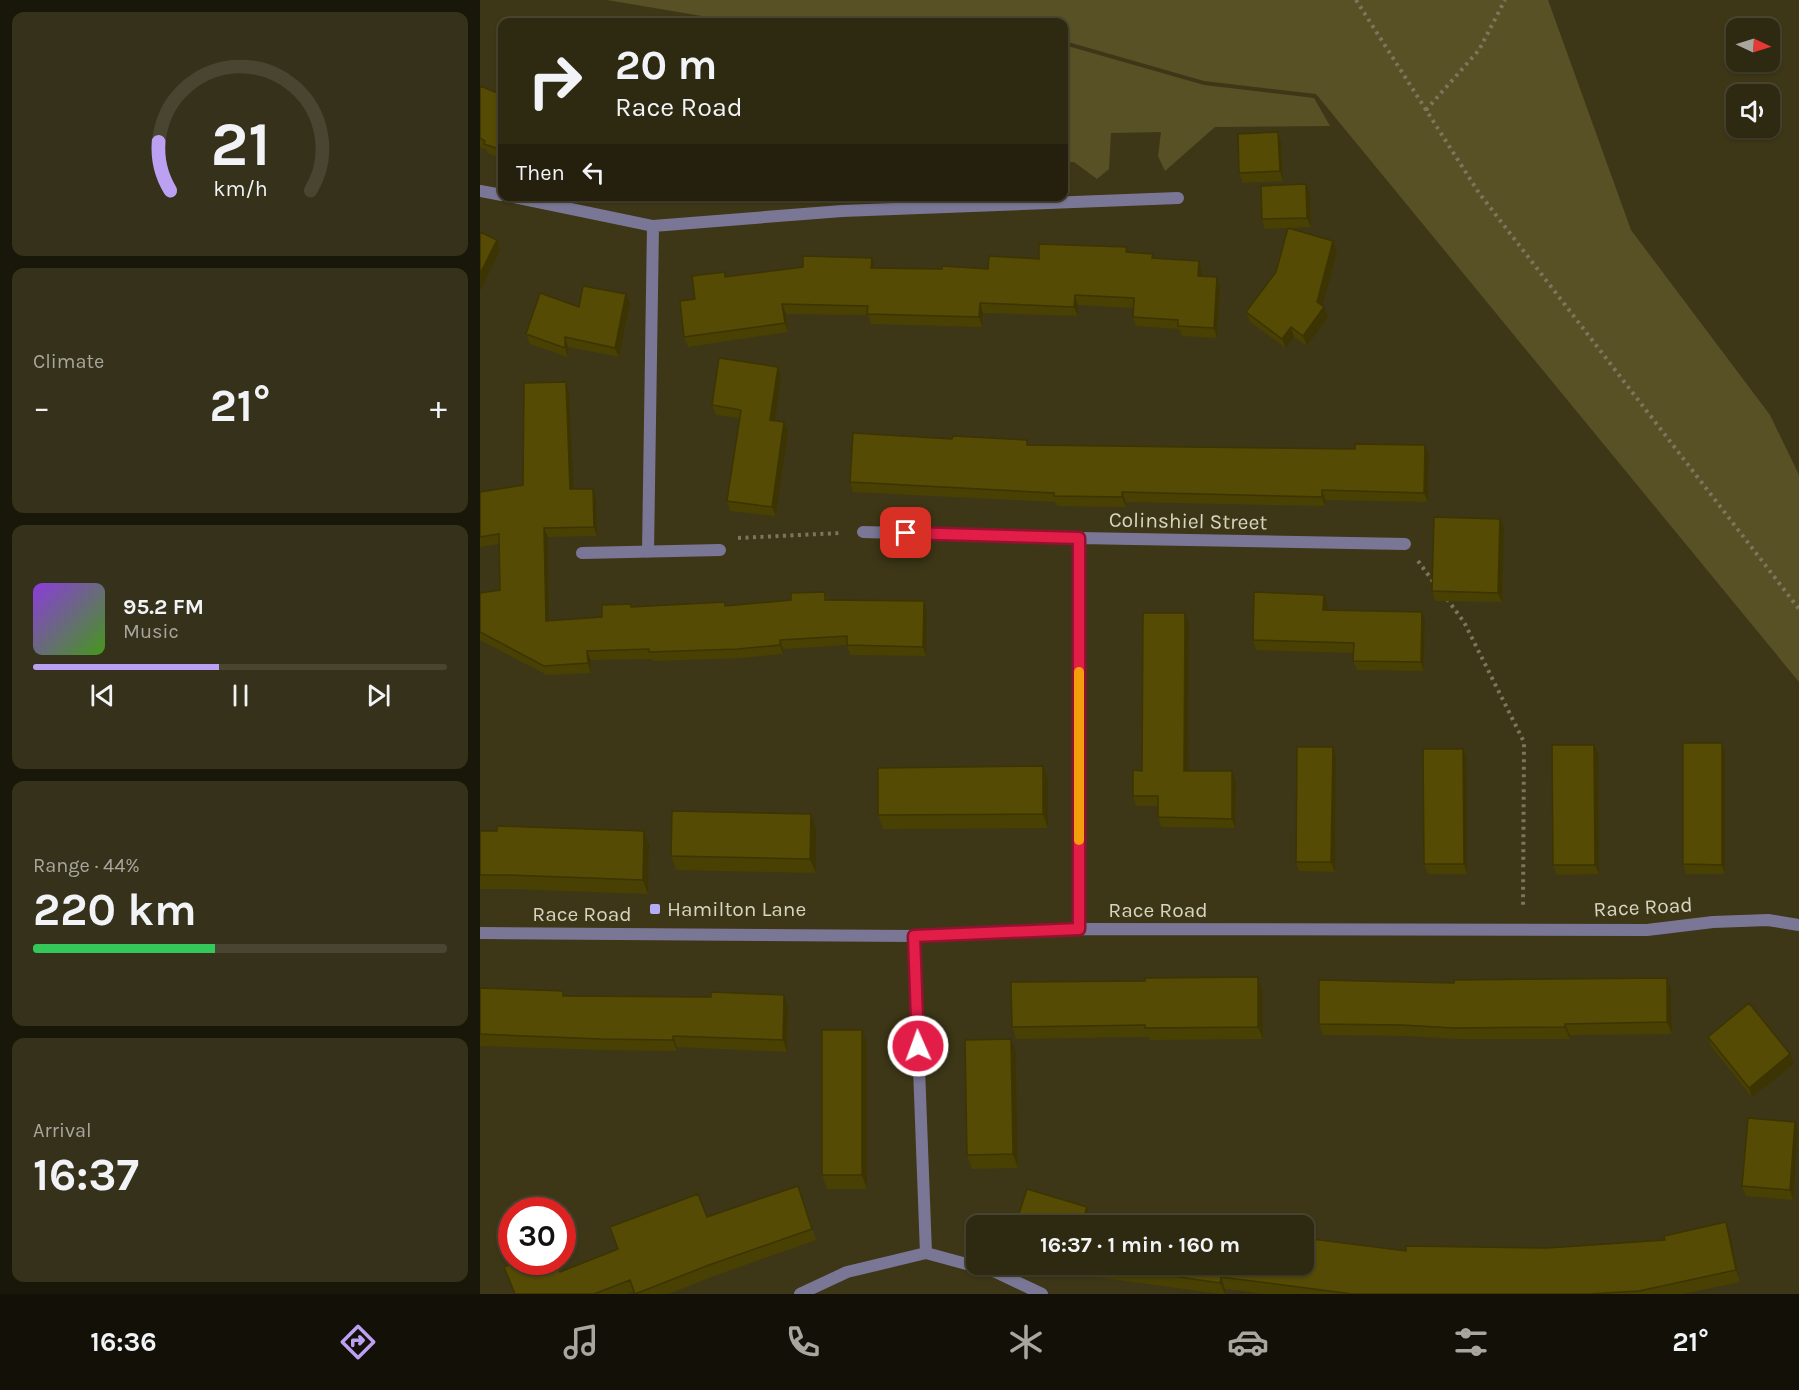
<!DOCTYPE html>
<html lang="en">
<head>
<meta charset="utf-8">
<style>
  body { margin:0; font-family:Karla,sans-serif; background:#36311a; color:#f1f3f6; height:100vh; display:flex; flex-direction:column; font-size:22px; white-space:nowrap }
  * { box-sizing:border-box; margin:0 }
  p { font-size:20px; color:#a7a69f }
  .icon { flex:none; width:33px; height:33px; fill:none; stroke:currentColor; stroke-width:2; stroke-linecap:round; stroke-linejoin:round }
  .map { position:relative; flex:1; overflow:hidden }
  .side { display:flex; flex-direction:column; gap:12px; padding:12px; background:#191709; width:480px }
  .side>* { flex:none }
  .top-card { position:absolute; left:18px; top:18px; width:570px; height:183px; border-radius:12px; box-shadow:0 2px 4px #0004,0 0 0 2px #494531; background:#2e2911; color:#f1f3f6; overflow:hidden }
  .needle { width:39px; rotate:94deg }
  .fabs { position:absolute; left:1246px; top:18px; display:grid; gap:12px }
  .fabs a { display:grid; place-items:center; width:54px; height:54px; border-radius:12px; background:#2e2911; box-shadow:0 2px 4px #0004,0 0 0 2px #494531; font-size:30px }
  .speed { position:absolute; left:18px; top:1197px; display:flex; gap:12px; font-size:30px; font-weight:700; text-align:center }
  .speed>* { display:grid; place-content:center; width:78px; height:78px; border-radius:50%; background:#2e2911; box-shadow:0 2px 4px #0004,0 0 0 2px #494531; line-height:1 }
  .speed .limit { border:9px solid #d22; background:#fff; color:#111 }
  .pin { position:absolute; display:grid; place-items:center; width:51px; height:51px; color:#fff; margin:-26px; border-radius:12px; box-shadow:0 3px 9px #0006 }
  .me { position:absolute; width:66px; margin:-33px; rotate:358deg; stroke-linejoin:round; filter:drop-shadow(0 0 4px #0008) }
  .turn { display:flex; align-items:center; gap:21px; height:126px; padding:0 18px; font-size:27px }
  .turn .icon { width:78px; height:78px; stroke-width:2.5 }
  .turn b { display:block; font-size:42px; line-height:51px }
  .then { display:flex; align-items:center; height:57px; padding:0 18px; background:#0003; gap:12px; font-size:22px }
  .big { font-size:45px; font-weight:700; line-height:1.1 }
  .side .card { flex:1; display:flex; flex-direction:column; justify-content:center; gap:9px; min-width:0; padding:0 21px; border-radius:12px; background:#36311a }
  .side .dial { align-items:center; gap:0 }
  .dial svg { height:156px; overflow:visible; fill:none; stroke:#494531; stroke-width:7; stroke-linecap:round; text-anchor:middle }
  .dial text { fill:#f1f3f6; stroke:none }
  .song { display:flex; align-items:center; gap:18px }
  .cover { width:72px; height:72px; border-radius:9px; background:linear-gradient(135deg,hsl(270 70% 55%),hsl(100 70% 35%)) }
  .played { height:6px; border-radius:3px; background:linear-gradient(90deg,#bca0f2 45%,#494531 45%) }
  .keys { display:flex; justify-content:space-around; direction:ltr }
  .heat { display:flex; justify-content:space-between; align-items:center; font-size:33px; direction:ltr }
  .charge { height:9px; border-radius:4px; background:linear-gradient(90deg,#34c759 44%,#494531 0) }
  .trip { position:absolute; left:486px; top:1215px; width:348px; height:60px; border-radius:12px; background:#2e2911; box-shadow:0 2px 4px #0004,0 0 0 2px #494531; font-weight:700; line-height:60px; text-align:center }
  .dock { display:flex; height:96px; justify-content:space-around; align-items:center; background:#121007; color:#a7a69f }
  .dock .icon { width:42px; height:42px }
  .dock .current { color:#bca0f2 }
  .dock b { font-size:27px; color:#f1f3f6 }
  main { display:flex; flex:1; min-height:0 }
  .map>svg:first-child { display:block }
  .green { fill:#585126 }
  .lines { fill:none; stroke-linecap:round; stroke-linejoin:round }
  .path { stroke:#7b765c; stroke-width:4; stroke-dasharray:3 4.5; stroke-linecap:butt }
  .minor { stroke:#7a7796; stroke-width:12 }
  .tertiary { stroke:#7a7796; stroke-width:12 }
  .wall { fill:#494003 }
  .shaded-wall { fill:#3c3403 }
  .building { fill:#554b04; stroke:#3c3403; stroke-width:1.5 }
  .route-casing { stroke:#92132f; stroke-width:15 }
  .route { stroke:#e11d48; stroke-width:10 }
  .slow { stroke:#f59e0b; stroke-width:10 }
  .poi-dot { fill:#b5acf8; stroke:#3d3717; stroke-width:2 }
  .labels { text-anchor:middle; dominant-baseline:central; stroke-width:6; stroke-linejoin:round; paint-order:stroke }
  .street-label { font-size:21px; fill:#d7d4c2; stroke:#3d3717 }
  .poi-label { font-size:21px; fill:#d7d4c2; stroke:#3d3717; text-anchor:start }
</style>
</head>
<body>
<main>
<section class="side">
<div class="card dial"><svg viewBox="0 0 100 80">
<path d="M14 69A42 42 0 1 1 86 69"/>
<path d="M14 69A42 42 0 0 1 8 44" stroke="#bca0f2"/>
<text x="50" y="56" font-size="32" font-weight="700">21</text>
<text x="50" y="72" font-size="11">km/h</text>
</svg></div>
<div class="card"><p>Climate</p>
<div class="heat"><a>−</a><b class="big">21°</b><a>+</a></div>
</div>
<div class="card">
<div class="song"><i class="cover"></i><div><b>95.2 FM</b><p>Music</p></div></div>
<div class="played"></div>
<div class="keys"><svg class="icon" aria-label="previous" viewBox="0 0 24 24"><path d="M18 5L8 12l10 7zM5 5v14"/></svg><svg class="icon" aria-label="pause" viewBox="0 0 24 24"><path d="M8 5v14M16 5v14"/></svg><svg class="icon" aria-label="next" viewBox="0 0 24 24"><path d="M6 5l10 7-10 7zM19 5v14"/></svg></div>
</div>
<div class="card"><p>Range · 44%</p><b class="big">220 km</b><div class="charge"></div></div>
<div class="card"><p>Arrival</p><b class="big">16:37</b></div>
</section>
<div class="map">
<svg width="1319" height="1294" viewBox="0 0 1319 1294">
  <rect width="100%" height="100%" fill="#3d3717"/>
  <path class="green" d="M127,0h941l83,230 139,185 29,60v207l-483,-588 -112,-13 -136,-39h-4v-20h-327z
    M584,45l140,40 110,13 16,28 -115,1 -50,44 -7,-15 3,-24 -50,1 -2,36 -12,10 -23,-17h-10z"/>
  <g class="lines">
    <path class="path" d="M876,0l123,193 320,416
      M946,110l53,-60 26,-50
      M258,538l103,-5
      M938,561l17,23
      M967,599l17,23 60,120 -1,166"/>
    <path class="minor" d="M0,191l22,4
      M29,196l144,30 189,-15 336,-13
      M383,532l216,6 326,6
      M168,552l5,-326
      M102,553l138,-3
      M599,929v-391
      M434,936l12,317
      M320,1294l47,-22 79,-19 70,19 46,22"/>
    <path class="tertiary" d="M0,933l434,3 165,-7 568,1 66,-8 55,-2 31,5"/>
  </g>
  <path class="wall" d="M0,86l22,9v-2v66l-14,-6 -2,-4 -6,-2z
    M798,132l3,10 2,39 -40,2 -4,-10z
    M826,184l4,10 1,33 -46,2 -3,-10z
    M853,241l4,10 -15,55 2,1 4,10 -21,29 -13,-9 -8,11 -36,-26 -4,-10z
    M648,252l26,6 45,3 3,10v5l15,1 3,10 -3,51 -35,-2 -3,-7 -43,-3 -3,-9 1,-9 -56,-3v11l-95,-3 -1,14 -111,-3 -3,-9 -82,-1 2,18 -100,15 -4,-10 11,-38 30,-27 1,5 149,-9 67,1h46l51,-10z
    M150,304l-11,53 -51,-10v10l-38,-13 -4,-10 53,-27z
    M301,376l-6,45 9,1 4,10 -12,84 -46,-5 -3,-10 13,-83 -24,-3 -4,-10z
    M86,382l3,10 4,97h20l3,9 1,38 -49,1 1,84 53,-4 30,-10 94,-1 65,-6 34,-8 3,8 99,11 -1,45 -76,-1 -3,-10 -64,4v5l-41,4 -89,3 -1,-2 -61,1v13l-44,2 -67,-35v-47l20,-3 -1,-46 -19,3v-55l43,-7z
    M472,439l77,6 400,10 -1,47 -103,-2v6l-199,-4v5l-69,-1 -1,-4 -203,-10 -3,-10z
    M1024,528l-2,74 -67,-1 -3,-10z
    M848,604l-1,6 98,11 -1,50 -67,-1 -4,-9v-8l-97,-3 -3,-10z
    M709,623l-1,148h44l4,10 -1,47 -74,-1 -3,-10v-11h-22l-3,-10 9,-25z
    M1242,743l3,10v121h-39l-3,-10z
    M1118,754l1,120 -42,1 -4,-10z
    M856,757l-1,115 -36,-1 -3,-9z
    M987,758v116h-39l-4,-10z
    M563,766l5,14v48l-165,1 -5,-14z
    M331,814l5,14v45l-140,-3 -5,-14z
    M0,831h164l5,14 -1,49 -136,-5h-32z
    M778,977l4,12 1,50 -113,1 -1,-3 -133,2 -4,-12z
    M0,988l85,8 146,1 73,-2 4,11 -1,46 -110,-5v4l-72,-1 -125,-4z
    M1191,990l1,44 -102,1v4h-112l-52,-3 -83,-1 -4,-11z
    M382,1030l5,14v145h-40l-5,-14z
    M1228,1037l82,17 4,10 -42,33 -41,-51z
    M536,1053l2,115 -46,1 -5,-14z
    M1315,1122l3,9 -5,69 -47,-4 -4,-10z
    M318,1186l18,54 -102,36 -45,18h-34l-1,-3 -7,3h-112l45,-22 147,-55z
    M1250,1234l10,48 -57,12h-419l-39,-5v5h-5l-123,-17 -40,-13h247l102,-13 141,-3 118,-8z"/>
  <path class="shaded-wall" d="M798,132l3,10 2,39 -3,-10z
    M826,184l4,10 1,33 -4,-9z
    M17,240l3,10 -20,41v-17z
    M853,241l4,10 -16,61 -4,-10z
    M392,258l3,10h-4z
    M719,261l3,10 -1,15 -3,-10z
    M737,277l3,10 -3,51 -3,-10z
    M146,294l4,10 -11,53 -4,-9z
    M595,295l3,10v11l-4,-9z
    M500,303l3,10 -1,14 -3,-10z
    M302,304l4,10 2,18 -3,-9z
    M844,307l4,10 -21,29 -4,-10z
    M811,327l3,10 -8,11 -4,-9z
    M85,337l3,10v10l-3,-9z
    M298,367l3,9 -7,54 -4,-10z
    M86,382l3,10 5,106 -4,-9z
    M304,422l4,10 -12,84 -4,-9z
    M945,445l4,10 -1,47 -4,-9z
    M113,489l3,9 1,38 -3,-9z
    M842,490l3,10v6l-3,-9z
    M642,492l4,10v5l-4,-10z
    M1020,519l4,9 -2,74 -4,-9z
    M64,528l4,9 1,94 -3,-10z
    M844,595l4,9 -1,16 -4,-10z
    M444,601l3,10 -1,45 -3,-9z
    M942,612l3,9 -1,50 -3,-9z
    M705,613l4,10 -1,158 -4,-10z
    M300,640l3,9v5l-3,-9z
    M107,651l4,9v13l-3,-10z
    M1242,743l3,10v121l-3,-9z
    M1114,745l4,9 1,120 -4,-9z
    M853,747l3,10 -1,115 -4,-10z
    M983,749l4,9v116l-3,-10z
    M563,766l5,14v48l-5,-14z
    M752,771l4,10 -1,47 -3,-9z
    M331,814l5,14v45l-6,-14z
    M164,831l5,14 -1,49 -5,-14z
    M778,977l4,12 1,50 -5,-12z
    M1187,978l4,12 1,44 -5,-12z
    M304,995l4,11 -1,46 -4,-12z
    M1085,1024l5,11v4l-5,-12z
    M382,1030l5,14v145l-5,-14z
    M193,1036l4,11v4l-4,-11z
    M531,1039l5,14 2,115 -5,-14z
    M1310,1054l4,10 -42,33 -3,-9z
    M1315,1122l3,9 -5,69 -3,-10z
    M607,1207l4,12 -7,-2z
    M1246,1222l4,12 10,48 -4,-12z
    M741,1277l4,12v5l-5,-11z"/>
  <path class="building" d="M0,86l22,9v-2v57l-18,-6 1,-3 -5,-3z
    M798,132l2,39 -41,2 -1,-39z
    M826,184l1,34 -45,1 -1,-33z
    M808,228l45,13 -16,61 7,5 -21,29 -12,-9 -9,12 -36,-27 30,-40z
    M0,232l17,8 -17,34z
    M559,244l88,3 -1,5 27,2 -1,4 47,3 -1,15 19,1 -3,51 -36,-2v-6l-45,-3 1,-19 -59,-3 -1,12 -94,-4 -1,14 -112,-3 1,-8 -86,-2 3,19 -101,14 -4,-36 15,-2 -3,-23 33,-4v5l78,-10v-11l69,2 -1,10 71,1v-3l46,3 1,-13 50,3z
    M103,286l43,8 -11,54 -50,-11v11l-39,-14 14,-41 39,14z
    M239,358l59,9 -8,53 14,2 -12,85 -45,-6 14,-91 -29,-5z
    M86,382l4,107h23l1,38 -50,1 2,93 56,-4v-12l29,-1v3l94,-5v4l66,-6v-7l34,-1v8l99,1 -1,46 -76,-2v-9l-67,4v5l-42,4 -89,3v-3l-62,2 1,12 -44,3 -64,-34v-39l20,-3 -1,-56 -19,3v-45l43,-7 1,-102z
    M373,433l99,6 1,-3 74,4v5l328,4v-5l70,1 -1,48 -102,-3v7l-200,-5v5l-68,-1v-3l-204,-11z
    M954,517l66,2 -2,74 -66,-2z
    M774,592l70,3 -1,15 99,2 -1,50 -68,-1 1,-18 -101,-3z
    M663,613h42l-1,158h48v48l-74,-2v-21h-25v-26l9,1z
    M1203,743h39v122l-39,-1z
    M1072,745h42l1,120h-42z
    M817,747h36l-2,115h-35z
    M943,749h40l1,115h-40z
    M563,766v48l-165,1v-47z
    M192,811l139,3 -1,45 -139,-3z
    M17,826l147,5 -1,49 -137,-5h-26v-44h17z
    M778,977v50l-113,1v-3l-133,2 -1,-45 134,-1v-3z
    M1187,978v44l-102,2v3l-111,1 -52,-3 -83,-1v-44l135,3v-3z
    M0,988l83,3v5l148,1v-5l73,3 -1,45 -110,-4v4l-72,-1 -121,-5z
    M1269,1003l41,51 -41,34 -41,-51z
    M342,1030h40v145h-40z
    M531,1039l2,115 -46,1 -2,-115z
    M1268,1118l47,4 -5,68 -48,-4z
    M318,1186l14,43 -103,36 -74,29 -5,-14 -36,14h-79l-11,-27 13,-5h39l4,10 58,-23 -8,-22 88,-33 9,23z
    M547,1189l60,18 -3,10 60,9h-129z
    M1246,1222l10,48 -97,21 -50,3h-237l-131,-17 -1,6 -129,-19h213v-26l102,13v-5l141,2 118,-8 -1,-4z"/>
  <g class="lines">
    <defs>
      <path id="route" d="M426,533l173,5v391l-165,7 4,110"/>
    </defs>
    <use href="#route" class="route-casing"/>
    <use href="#route" class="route"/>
    <path class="slow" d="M599,840v-168"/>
  </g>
  <rect class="poi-dot" x="169" y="903" width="12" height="12" rx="3"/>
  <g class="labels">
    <g class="street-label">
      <text transform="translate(708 521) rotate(1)">Colinshiel Street</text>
      <text transform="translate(1163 907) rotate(-3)">Race Road</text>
      <text x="678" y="910">Race Road</text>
      <text x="102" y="914">Race Road</text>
    </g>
    <g class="poi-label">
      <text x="187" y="909">Hamilton Lane</text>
    </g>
  </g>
</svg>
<div class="fabs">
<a><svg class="needle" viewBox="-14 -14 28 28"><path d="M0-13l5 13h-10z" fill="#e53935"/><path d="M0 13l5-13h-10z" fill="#a7a69f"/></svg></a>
<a><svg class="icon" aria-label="sound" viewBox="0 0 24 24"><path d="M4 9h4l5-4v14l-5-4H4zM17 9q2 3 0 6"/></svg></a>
</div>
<div class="speed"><div class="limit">30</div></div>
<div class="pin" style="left:426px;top:533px;background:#d93025"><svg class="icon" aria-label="arrive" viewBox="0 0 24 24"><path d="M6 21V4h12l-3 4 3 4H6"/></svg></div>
<svg class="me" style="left:438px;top:1046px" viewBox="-20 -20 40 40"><circle r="17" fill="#e11d48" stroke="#fff" stroke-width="3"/><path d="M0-11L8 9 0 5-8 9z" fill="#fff"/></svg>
<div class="trip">16:37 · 1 min · 160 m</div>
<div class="top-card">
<div class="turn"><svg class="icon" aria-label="right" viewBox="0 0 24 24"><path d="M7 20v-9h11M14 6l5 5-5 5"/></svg><div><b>20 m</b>Race Road</div></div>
<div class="then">Then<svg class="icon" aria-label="left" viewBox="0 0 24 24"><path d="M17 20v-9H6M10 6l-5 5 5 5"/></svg></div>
</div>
</div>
</main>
<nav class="dock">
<b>16:36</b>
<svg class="icon current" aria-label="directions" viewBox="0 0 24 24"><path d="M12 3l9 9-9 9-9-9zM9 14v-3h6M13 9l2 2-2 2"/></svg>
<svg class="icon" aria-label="music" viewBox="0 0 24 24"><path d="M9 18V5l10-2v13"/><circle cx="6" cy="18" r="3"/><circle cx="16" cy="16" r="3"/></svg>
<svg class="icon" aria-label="phone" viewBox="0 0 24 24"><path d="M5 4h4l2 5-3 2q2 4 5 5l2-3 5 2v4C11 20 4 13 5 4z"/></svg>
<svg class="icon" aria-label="climate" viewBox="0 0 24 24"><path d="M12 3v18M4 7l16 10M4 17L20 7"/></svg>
<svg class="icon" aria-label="car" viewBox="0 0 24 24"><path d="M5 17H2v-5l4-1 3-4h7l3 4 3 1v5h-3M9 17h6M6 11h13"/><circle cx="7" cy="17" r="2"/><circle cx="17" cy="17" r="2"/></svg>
<svg class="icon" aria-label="filters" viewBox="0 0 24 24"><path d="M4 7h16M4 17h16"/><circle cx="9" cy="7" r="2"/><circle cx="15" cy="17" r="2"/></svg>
<b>21°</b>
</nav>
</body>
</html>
